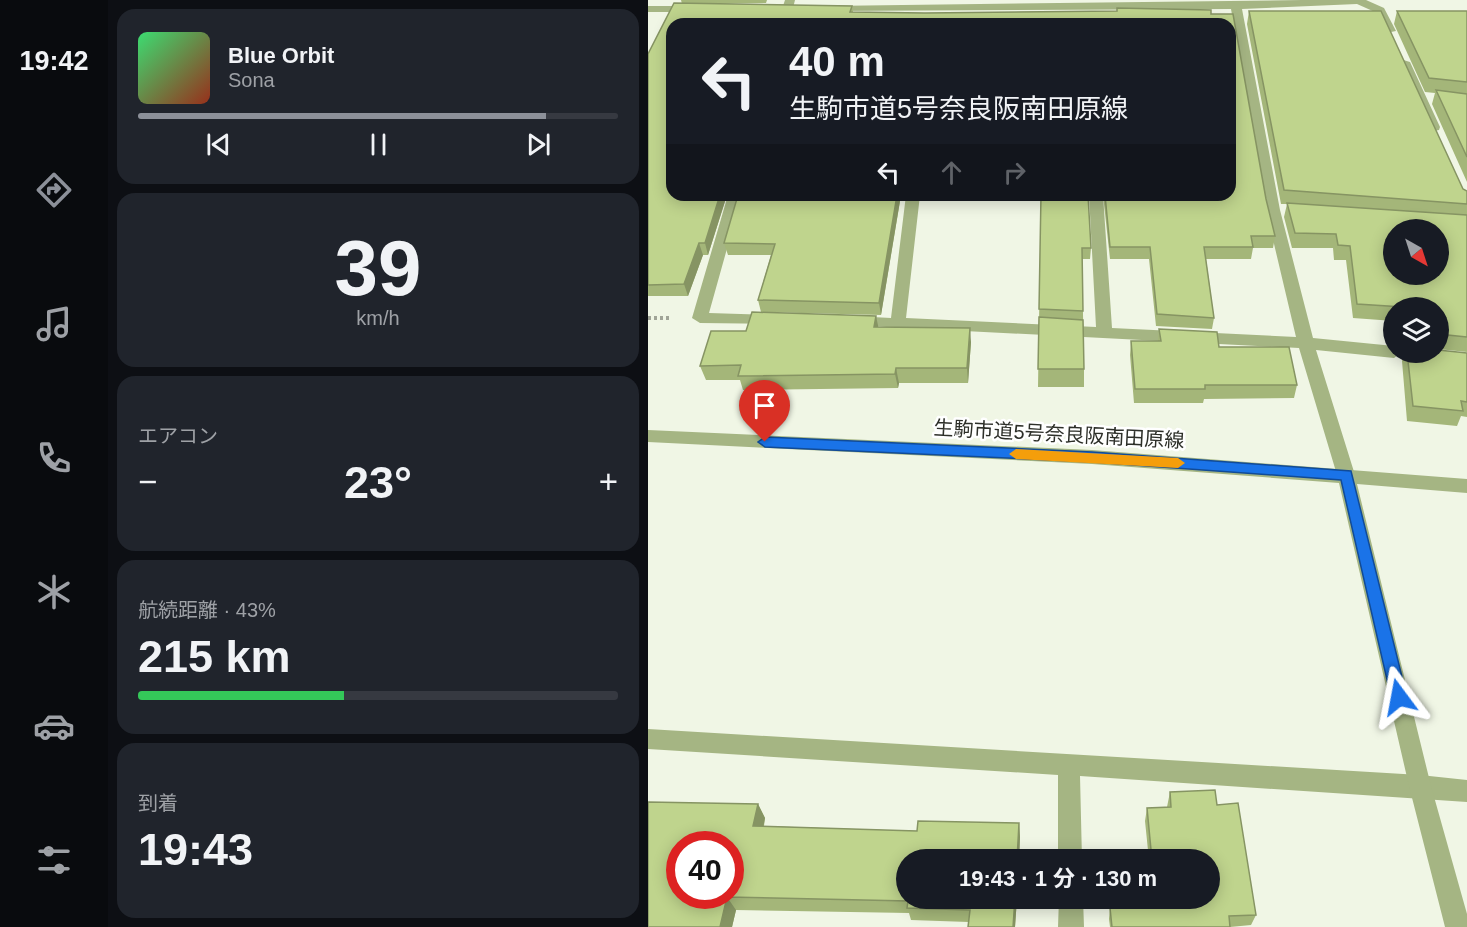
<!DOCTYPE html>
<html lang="ja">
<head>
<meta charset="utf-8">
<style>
  body { margin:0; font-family:Helvetica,"Noto Sans JP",sans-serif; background:#20242c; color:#f1f3f6; height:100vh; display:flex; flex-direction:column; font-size:22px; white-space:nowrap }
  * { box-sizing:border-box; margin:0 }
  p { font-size:20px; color:#9ea1a6 }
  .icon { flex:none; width:33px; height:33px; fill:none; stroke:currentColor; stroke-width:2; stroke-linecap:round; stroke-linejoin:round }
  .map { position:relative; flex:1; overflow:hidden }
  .side { display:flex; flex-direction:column; gap:9px; padding:9px; background:#0d0f14; width:540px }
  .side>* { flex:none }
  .top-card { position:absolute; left:18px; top:18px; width:570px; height:183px; border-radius:18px; box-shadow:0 3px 15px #0003; background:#171b24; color:#f1f3f6; overflow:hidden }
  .needle { width:39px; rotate:141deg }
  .buttons { position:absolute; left:735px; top:219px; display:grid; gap:12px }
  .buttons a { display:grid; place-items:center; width:66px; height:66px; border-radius:50%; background:#171b24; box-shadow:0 3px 15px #0003; font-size:30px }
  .speed { position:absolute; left:18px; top:831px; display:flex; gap:12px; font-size:30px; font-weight:700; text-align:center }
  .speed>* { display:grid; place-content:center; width:78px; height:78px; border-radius:50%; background:#171b24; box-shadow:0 3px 15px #0003; line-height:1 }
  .speed .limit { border:9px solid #d22; background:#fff; color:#111 }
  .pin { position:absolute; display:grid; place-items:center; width:51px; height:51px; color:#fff; margin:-62px -26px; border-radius:50% 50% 50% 0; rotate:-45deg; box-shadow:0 0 6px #0007 }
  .pin .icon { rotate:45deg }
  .me { position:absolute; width:66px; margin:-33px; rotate:347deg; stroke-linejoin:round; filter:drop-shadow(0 0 4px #0008) }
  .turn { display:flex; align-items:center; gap:21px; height:126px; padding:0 24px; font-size:27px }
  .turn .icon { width:78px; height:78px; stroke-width:2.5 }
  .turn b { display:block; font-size:42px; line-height:51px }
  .lanes { display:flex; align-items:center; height:57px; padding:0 24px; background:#0003; justify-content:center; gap:30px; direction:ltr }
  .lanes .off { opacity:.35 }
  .big { font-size:45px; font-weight:700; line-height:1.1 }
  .side .widget { flex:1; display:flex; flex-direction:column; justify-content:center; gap:9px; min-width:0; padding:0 21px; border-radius:18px; background:#20242c }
  .side .dial { align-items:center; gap:0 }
  .dial b { font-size:78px; line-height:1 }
  .song { display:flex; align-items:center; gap:18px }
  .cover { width:72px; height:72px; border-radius:9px; background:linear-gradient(135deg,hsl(140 70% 55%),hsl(10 70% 35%)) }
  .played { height:6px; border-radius:3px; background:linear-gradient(90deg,#8c9099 85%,#363941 85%) }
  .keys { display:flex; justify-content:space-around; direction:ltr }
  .heat { display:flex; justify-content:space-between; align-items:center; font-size:33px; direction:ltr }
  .charge { height:9px; border-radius:4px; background:linear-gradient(90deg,#34c759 43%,#363941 0) }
  .trip { position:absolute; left:248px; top:849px; width:324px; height:60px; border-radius:30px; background:#171b24; box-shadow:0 3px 15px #0003; font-weight:700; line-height:60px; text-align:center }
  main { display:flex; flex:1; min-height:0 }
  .dock { display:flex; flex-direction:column; width:108px; justify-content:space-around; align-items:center; background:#090b0e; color:#9ea1a6 }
  .dock .icon { width:42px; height:42px }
  .dock .active { color:#8c9099 }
  .dock b { font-size:27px; color:#f1f3f6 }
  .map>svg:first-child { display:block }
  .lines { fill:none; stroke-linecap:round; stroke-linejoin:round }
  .path { stroke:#a0a497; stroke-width:4; stroke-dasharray:3 3; stroke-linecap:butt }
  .minor { fill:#a5b583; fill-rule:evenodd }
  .tertiary { fill:#a5b583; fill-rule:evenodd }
  .wall { fill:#a4b679 }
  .shaded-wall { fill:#869463 }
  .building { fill:#bfd48d; stroke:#869463; stroke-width:1.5; fill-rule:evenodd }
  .route { fill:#1a73e8; stroke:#114b97; stroke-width:1.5 }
  .slow { fill:#f59e0b }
  .labels { text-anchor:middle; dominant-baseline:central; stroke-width:5; stroke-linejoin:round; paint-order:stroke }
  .street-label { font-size:20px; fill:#2d2f29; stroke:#fff }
</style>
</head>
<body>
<main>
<nav class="dock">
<b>19:42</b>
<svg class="icon active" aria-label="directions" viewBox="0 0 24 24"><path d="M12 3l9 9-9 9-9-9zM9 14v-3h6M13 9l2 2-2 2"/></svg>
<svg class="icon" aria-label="music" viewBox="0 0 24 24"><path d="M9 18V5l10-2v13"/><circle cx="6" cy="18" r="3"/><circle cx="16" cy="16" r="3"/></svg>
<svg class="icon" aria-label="phone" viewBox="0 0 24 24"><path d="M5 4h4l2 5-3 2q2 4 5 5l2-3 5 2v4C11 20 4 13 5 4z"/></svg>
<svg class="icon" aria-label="climate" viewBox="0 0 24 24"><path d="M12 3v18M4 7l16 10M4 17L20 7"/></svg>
<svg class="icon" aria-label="car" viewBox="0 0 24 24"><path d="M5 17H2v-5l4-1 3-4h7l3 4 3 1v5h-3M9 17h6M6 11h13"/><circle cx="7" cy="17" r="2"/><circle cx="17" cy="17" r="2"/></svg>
<svg class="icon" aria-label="filters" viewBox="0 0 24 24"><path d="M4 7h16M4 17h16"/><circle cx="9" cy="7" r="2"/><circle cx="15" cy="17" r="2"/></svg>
</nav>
<section class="side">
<div class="widget">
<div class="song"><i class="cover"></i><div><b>Blue Orbit</b><p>Sona</p></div></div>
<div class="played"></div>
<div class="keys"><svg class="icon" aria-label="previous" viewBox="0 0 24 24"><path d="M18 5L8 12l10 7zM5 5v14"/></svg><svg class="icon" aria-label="pause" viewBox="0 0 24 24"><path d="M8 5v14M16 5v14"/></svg><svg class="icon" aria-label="next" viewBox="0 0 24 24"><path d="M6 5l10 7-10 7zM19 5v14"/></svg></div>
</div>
<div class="widget dial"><b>39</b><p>km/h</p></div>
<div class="widget"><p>エアコン</p>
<div class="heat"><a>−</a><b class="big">23°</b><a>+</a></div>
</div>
<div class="widget"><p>航続距離 · 43%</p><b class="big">215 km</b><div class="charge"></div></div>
<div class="widget"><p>到着</p><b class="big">19:43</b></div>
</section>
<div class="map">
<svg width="819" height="927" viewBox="0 0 819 927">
  <rect width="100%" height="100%" fill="#f0f6e5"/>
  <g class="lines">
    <path class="path" d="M0,318h22"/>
    <path class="minor" d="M137,0h10l-6,24h-12z
      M654,0h64l18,8 12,23 -10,2 -11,-21 -18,-8 -115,5 38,201 33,128 81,8v6h8l-8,6 -78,-8 39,125 -3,5h-12l-3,-5 -38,-127 -452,-23 -2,-4 2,-4 6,-1 38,2 15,-123h14l-14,123 190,9 -7,-132h14l9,133 184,9 -30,-127 -35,-201 -401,2 -4,-1v-4z
      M0,6h46l6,3 -6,3h-46z
      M752,59l10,3 30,65 -1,3 -5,1 -6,-4 -30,-65z
      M80,195h14l-33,118 66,2 6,1 2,4 -2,4 -81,-1 -8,-5z
      M0,729l772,46 47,5v22l-387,-26 2,84h-24v-85l-410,-26z
      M411,898h24l1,29h-26z"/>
    <path class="tertiary" d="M0,430l444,20 375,29v14l-110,-9 74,302 36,128v13h-22l-36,-141 -70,-303 -247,-19 -444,-22z"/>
  </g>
  <path class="wall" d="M33,0h86l-1,3 -84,1z
    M26,3l178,3 1,6 72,1 192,-2v-3l94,2v4h22l33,185 9,37 -2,12h-20l-2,11h-45l8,59 -2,11 -56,-3 -7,-67h-39l-7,-64h127v-171h-558v171h55l-19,60h-5l-15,41h-40v-242z
    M601,11l214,178 4,2v161l-29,-3v-41h-44v13l-41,-3 -7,-58h-12l-1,-12h-41l-8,-31 3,-13h-6l-34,-180z
    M749,11h70v171l-35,-78 3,-11 -10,-1 -31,-68z
    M90,195h163l-20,120 -120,-3 -3,-12 13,-45h-43l-4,-12z
    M393,195l50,53 -1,11h-8l2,110v18h-46z
    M230,327l93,15 -3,41h-69l-1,5 -155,2 -3,-10h-34l-6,-14 46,-35z
    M511,329l60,18 78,38 -3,13 -90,1 -1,4h-69l-4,-48 1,-14h27z
    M757,352l62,1v64l-6,-1 -4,10 -50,-5 -5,-60z
    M522,792l47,13 39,110 -5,10 -21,2h-120l-1,-8 1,-11 43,-2v-8h56v-38h-60l-4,-39 2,-13 20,-1z
    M110,804l7,14 -1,8 153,5 102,-8 1,14 -1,23h-113v38h111l-2,29h-47l1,-5 -58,-2 -2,-7 -173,-3 -4,17h-84z"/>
  <path class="shaded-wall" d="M72,195h7l-19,60 -3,-12z
    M249,195h4l-20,120 -2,-12z
    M51,243l4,12 -15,41 -4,-12z
    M228,316l3,14 -5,-3z
    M322,328l1,14 -3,41 -1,-15z
    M248,368l3,15 -1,5 -3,-14z
    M110,804l7,14 -4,21 -8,-13z
    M371,823l1,14 -1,23h-2z
    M79,897l9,13 -4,17h-12z
    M367,898h2l-2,29h-2z"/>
  <path class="building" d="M26,3l178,3 -2,6 75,1 192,-2v-3l94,2v4h22l33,185 9,37h-24l2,11h-49l10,71 -57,-4 -7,-67h-40l-5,-52h125v-171h-558v171h48l-15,48h-6l-15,41 -36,1v-231z
    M601,11h132l82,178 4,2v13l-183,-14z
    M749,11h70v71l-38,-4z
    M788,90l31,4v63z
    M90,195h159l-18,108 -121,-3 17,-56 -51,-1z
    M393,195h47l3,53h-9l1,63 -44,-2z
    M639,203l180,12v122l-29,-3v-26h-35v-1l-46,-3 -7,-58 -12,-1 -2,-11 -41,-1zM746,230h44v44h-44z
    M104,312l124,4 -2,11 96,1 -3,40h-71l-1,6 -157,2 3,-11 -41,1 11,-35h35z
    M391,317l44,3 1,49h-46z
    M511,329l58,3 2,15h70l8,38h-92v4h-70l-4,-48h30z
    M790,350l29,3v49l-6,-1 2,10 -50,-5 -6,-54h31z
    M567,790l2,15 21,-2 18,112 -27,1 1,11h-118l-2,-19 47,-2 -1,-8h53v-38h-57l-5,-52 24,-1 -1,-15z
    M0,802l110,2 -5,22 164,5 1,-10 101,2 -2,37h-111v38h109l-2,29h-45l2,-17 -63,-2 1,-7 -181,-4 -7,30h-72zM32,844h50v52h-50z"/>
  <path class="route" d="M117,437l327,15 259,19 56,226 -2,5 -6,2 -6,-2 -2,-5 -50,-217 -249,-18 -327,-15 -7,-5z"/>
  <path class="slow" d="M368,449l162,9 7,5 -7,5 -162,-9 -7,-5z"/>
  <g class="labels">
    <g class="street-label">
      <text transform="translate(411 434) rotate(3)">生駒市道5号奈良阪南田原線</text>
    </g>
  </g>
</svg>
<div class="buttons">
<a><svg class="needle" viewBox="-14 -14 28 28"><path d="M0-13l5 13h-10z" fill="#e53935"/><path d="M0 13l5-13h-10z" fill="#9ea1a6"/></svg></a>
<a><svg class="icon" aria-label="layers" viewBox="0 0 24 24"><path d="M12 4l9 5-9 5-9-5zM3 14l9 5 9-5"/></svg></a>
</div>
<div class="speed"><div class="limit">40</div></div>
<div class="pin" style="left:117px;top:442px;background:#d93025"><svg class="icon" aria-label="arrive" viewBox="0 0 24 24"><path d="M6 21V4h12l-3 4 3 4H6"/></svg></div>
<svg class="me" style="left:751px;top:697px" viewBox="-20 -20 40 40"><path d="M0-17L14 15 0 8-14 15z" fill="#1a73e8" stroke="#fff" stroke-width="4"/></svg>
<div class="trip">19:43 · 1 分 · 130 m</div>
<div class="top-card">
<div class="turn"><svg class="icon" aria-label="left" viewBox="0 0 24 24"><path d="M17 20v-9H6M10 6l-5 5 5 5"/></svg><div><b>40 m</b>生駒市道5号奈良阪南田原線</div></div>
<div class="lanes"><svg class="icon" aria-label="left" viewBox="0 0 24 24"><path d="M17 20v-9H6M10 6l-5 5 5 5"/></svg><svg class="icon off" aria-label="ahead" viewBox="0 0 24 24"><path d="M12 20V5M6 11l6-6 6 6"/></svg><svg class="icon off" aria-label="right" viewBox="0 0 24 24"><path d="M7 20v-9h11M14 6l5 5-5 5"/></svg></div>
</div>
</div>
</main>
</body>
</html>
